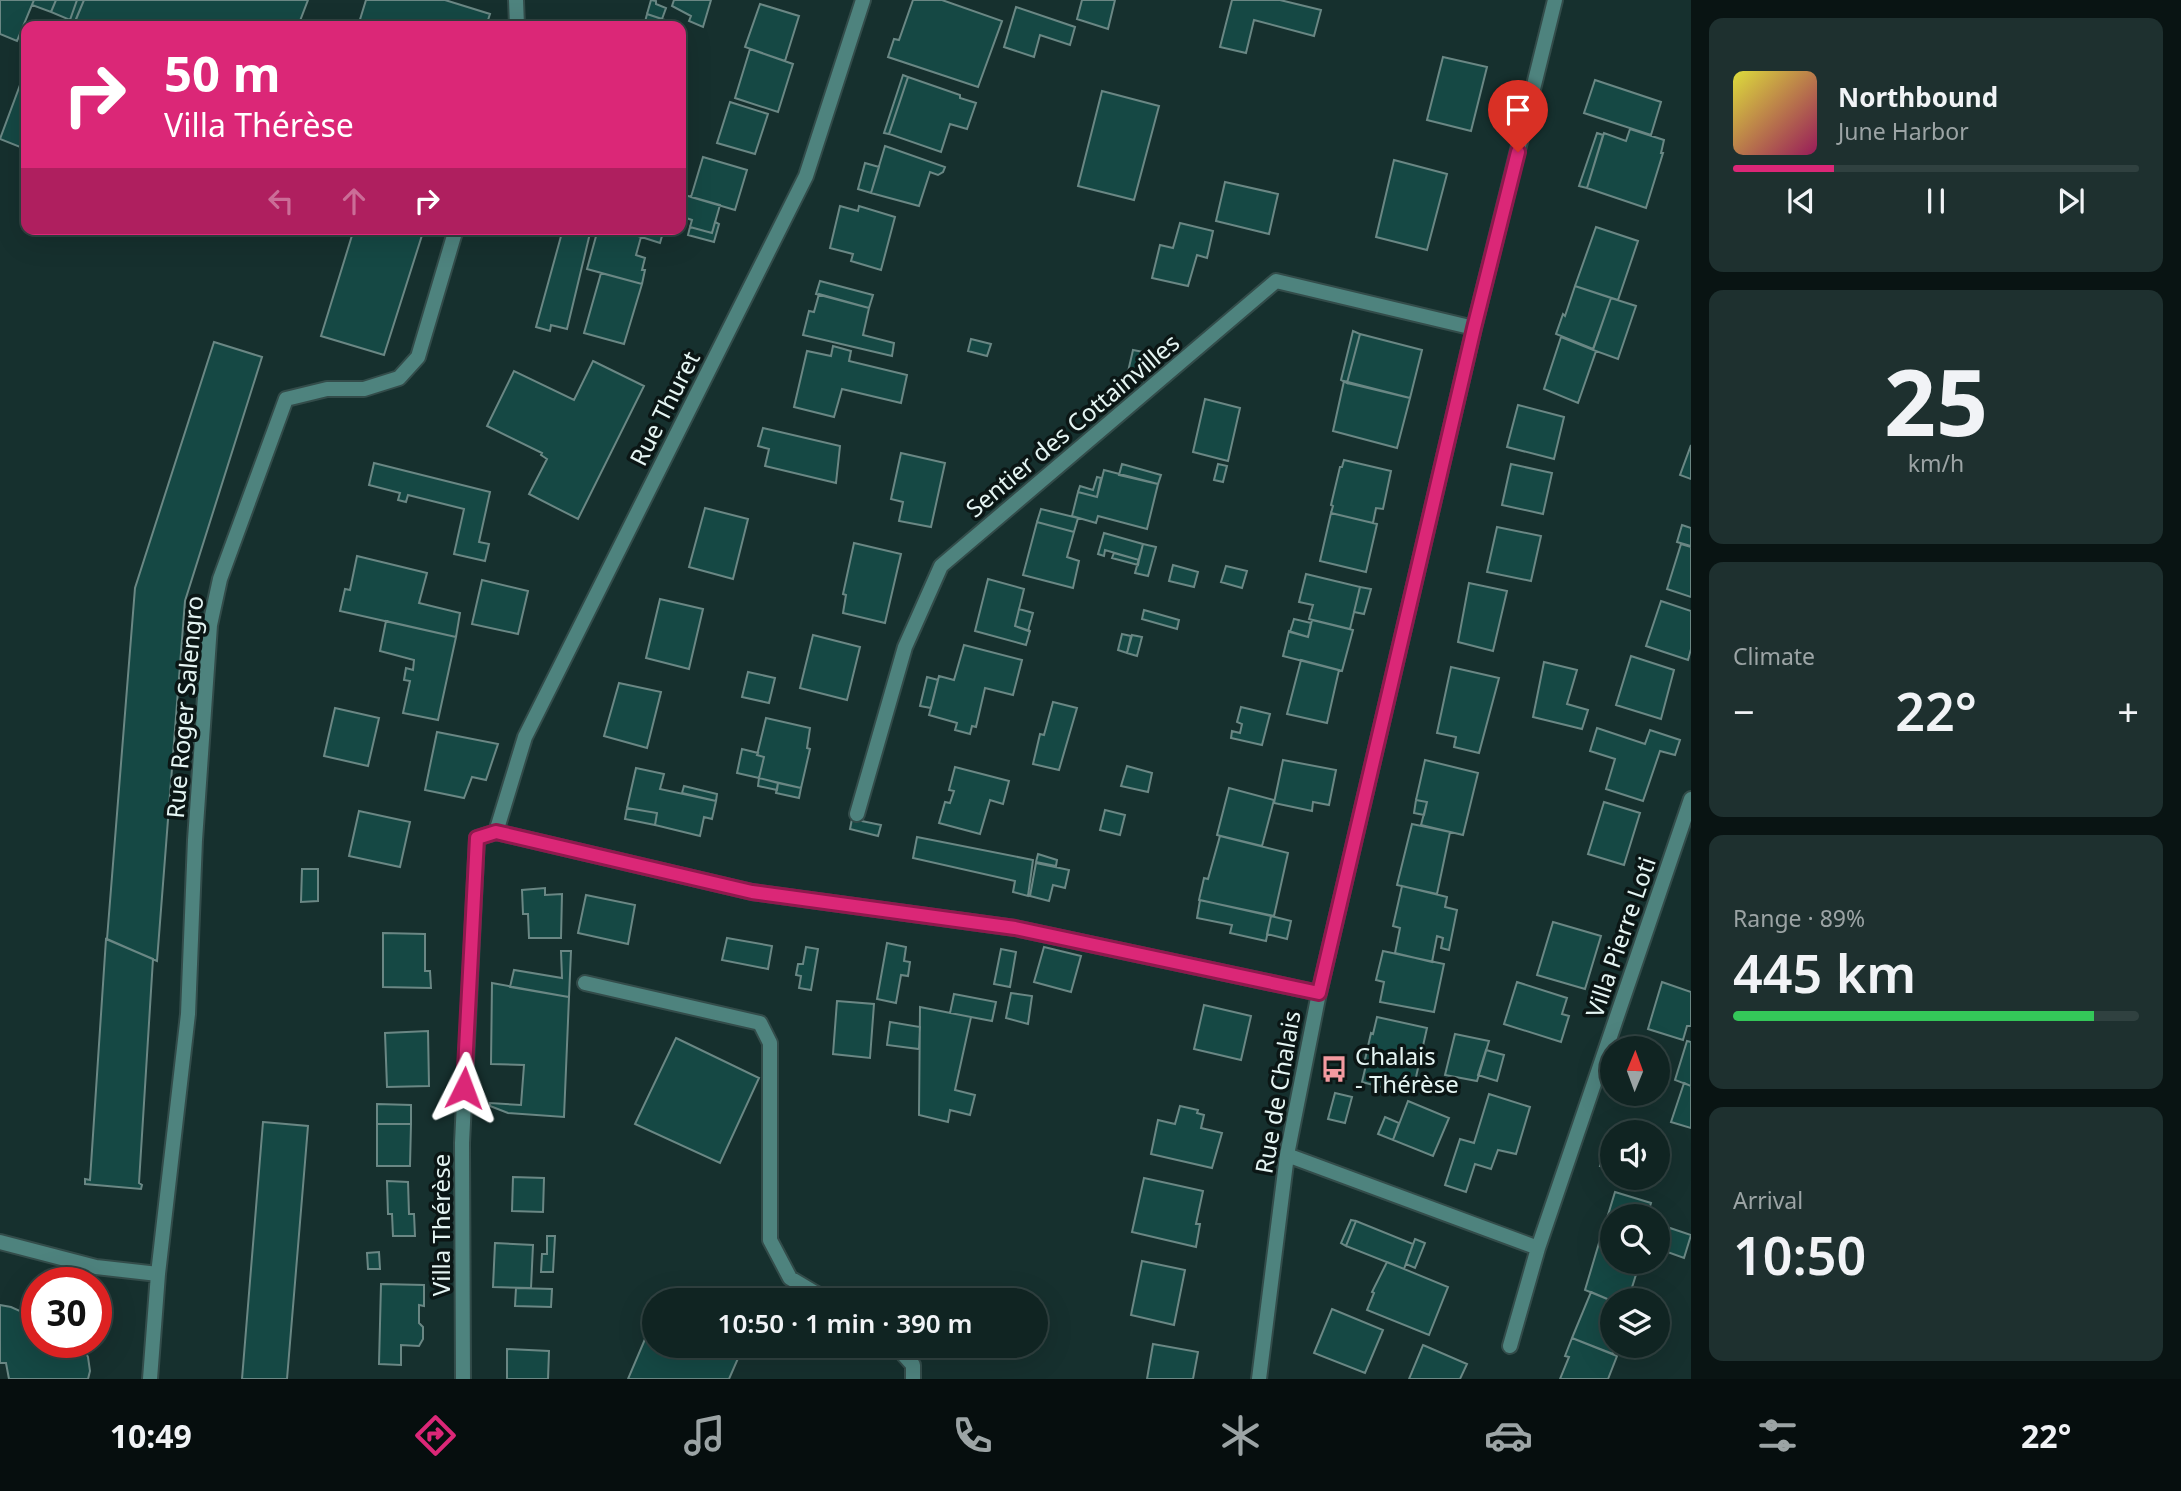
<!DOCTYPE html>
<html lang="en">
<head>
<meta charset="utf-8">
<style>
  body { margin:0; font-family:"Noto Sans",sans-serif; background:#1e302f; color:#f1f3f6; height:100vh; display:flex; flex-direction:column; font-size:26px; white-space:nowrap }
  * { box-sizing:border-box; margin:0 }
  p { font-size:23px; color:#9ca4a5 }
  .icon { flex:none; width:38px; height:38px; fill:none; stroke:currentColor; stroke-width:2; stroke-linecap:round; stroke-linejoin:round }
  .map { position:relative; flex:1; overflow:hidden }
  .drawer { display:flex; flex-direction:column; gap:18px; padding:18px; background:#091413; width:490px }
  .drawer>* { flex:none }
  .top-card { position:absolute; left:21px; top:21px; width:665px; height:214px; border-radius:14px; box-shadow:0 7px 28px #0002,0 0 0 2px #304140; background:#db2777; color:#fff; overflow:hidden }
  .needle { width:46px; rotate:1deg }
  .buttons { position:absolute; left:1600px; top:1036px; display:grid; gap:14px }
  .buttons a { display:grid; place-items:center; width:70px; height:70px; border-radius:50%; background:#102422; box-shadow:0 7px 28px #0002,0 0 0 2px #304140; font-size:35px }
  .speed { position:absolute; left:21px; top:1267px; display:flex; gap:14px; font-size:35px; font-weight:700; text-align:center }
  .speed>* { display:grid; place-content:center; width:91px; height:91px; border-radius:50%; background:#102422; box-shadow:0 7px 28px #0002,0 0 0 2px #304140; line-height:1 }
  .speed .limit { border:10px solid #d22; background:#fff; color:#111 }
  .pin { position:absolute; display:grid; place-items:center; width:60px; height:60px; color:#fff; margin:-72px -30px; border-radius:50% 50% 50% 0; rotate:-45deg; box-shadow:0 0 7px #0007 }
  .pin .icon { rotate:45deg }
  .me { position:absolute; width:77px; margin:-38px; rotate:3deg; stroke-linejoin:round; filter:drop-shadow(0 0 5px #0008) }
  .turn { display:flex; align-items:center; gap:24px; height:147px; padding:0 28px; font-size:32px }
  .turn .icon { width:91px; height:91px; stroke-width:2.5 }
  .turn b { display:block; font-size:49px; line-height:60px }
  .lanes { display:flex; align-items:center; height:66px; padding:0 28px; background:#0003; justify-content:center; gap:35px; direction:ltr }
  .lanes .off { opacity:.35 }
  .big { font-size:52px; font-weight:600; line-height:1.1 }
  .drawer .widget { flex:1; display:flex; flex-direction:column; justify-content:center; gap:10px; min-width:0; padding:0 24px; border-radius:14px; background:#1e302f }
  .drawer .dial { align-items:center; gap:0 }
  .dial b { font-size:91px; line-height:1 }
  .song { display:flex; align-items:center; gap:21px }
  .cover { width:84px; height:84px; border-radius:10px; background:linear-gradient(135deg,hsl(60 70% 55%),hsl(330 70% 35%)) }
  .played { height:7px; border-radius:4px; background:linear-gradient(90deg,#db2777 25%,#304140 25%) }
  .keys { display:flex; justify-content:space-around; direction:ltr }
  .heat { display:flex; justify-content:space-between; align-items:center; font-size:38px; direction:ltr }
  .charge { height:10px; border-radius:5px; background:linear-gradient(90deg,#34c759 89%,#304140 0) }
  .trip { position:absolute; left:642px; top:1288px; width:406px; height:70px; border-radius:35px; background:#102422; box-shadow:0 7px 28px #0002,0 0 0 2px #304140; font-weight:600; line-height:70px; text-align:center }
  .tabs { display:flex; height:112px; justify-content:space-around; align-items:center; background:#060e0e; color:#9ca4a5 }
  .tabs .icon { width:49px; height:49px }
  .tabs .selected { color:#db2777 }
  .tabs b { font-size:32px; color:#f1f3f6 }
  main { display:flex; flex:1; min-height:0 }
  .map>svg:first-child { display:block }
  .building { fill:#154844; stroke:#6a8784; stroke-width:2 }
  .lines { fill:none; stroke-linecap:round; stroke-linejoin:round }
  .street-casing { stroke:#334c4a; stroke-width:18 }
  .street { stroke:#4e837e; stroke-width:14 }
  .route-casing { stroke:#8e194d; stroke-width:18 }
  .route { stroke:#db2777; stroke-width:12 }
  .labels { text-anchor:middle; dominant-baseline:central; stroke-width:7; stroke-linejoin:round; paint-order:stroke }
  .street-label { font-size:24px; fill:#e5f5f3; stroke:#0b1615 }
  .poi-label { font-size:24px; fill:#e5f5f3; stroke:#0b1615; text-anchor:start }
</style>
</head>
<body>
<main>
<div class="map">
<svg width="1691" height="1379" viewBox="0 0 1691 1379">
  <rect width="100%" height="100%" fill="#16302e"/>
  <path class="building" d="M0,0h34l-17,41 -17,-7z
    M34,0h22l-5,12 -19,-7z
    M56,0h21l-7,20 -19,-8z
    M77,0h7l-9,22 -5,-2z
    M84,0h224l-10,26h-225z
    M366,0h79l45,14 -4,12h-128z
    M651,0l5,1v3l10,4 -4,11 -15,-5z
    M674,0h37l-8,27 -14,-6 2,-5 -19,-10z
    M913,0h29l60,21 -24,66 -90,-30 6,-18 5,1z
    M1082,0h33l-7,29 -31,-10z
    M1232,0h48l41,10 -7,26 -60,-16 -8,33 -26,-6z
    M760,4l39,12 -14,45 -40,-14z
    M1016,7l59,20 -5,18 -30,-10 -6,22 -30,-10z
    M647,14l30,10 -1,2h-32z
    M750,49l43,15 -15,48 -43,-14z
    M1443,57l44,10 -16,64 -44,-11z
    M903,75l5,2 -19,57 -5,-1z
    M23,77l3,1v67l-1,4 -25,-10z
    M908,77l52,18v3l16,5 -9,26 -17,-5 -9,28 -52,-18z
    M1595,80l66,22 -10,33 -67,-22z
    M1102,91l57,15 -25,94 -56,-14z
    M730,102l38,12 -13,40 -38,-11z
    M1630,129l34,11 -3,13h2l-17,55 -59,-20 17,-55 22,8z
    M1597,133l6,2 -16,53 -8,-2z
    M885,146l60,21 -2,5 -5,3 -8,-3 -11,34 -48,-13z
    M703,157l44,13 -12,40 -44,-13z
    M1394,160l53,14 -20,76 -51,-13z
    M865,163l14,4 -8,26 -13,-4z
    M1225,182l53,12 -9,40 -53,-13z
    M681,194l39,11 -8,28 -22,-6 2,-7 -9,-3 1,-4 -3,-1z
    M840,206l18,5 1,-5 36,11 -14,53 -30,-9 2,-7 -23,-6z
    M715,222l4,2 -5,18 -26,-7 2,-8 22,6z
    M1180,223l33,8 -6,27 -10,-3 -9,31 -36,-8 8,-33 13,3z
    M1596,227l42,14 -20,59 -43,-14z
    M354,229h70l-40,126 -63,-19z
    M563,229h28l-24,100 -16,-4 -1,6 -14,-4z
    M598,229h19l24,8 -5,18 9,3 -3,12h3l-3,14 -55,-15z
    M633,229h31l-4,14 -28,-9z
    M601,273l41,11 -18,60 -40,-11z
    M820,281l53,14 -4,13 -53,-14z
    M1575,286l36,12 -18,51 -37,-15 7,-20 2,2z
    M819,294l50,14 -6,27 31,8 -2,13 -89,-21 6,-24 5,1z
    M1611,298l25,8 -18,53 -25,-9z
    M1353,331l7,3 -13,49 -6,-3z
    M1360,334l62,16 -12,48 -63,-15z
    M1561,337l35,14 -18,52 -34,-14z
    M971,339l20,5 -4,12 -19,-5z
    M214,342l48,15 -77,244 -28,360 -50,-22 28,-351z
    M833,346l18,5 -2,10 58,14 -6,28 -59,-14 -8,28 -40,-10 13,-56 24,5z
    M1133,350l16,3 -6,28 -16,-5z
    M593,361l51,25 -66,133 -49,-25 18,-35 -6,-4 1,-2 -55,-27 27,-55 60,29z
    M1344,381l66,17 -13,50 -64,-17z
    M1205,399l35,9 -12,53 -35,-9z
    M1518,405l46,12 -10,42 -47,-12z
    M763,428l77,18 -4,37 -71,-17 4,-17 -11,-3z
    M1691,445v34l-11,-4z
    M901,453l44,10 -14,64 -32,-6 4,-19 -12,-3z
    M1344,460l47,11 -8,38 -7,-1 -3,15 -42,-10 2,-7 -2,-1 9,-38h2z
    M374,463l116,29 -11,50 10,2 -4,17 -31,-7 10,-45 -56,-14 -2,7 -8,-2 2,-7 -31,-8z
    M1122,464l39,11 -3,9 -39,-9z
    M1218,464l9,2 -4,16 -9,-2z
    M1511,464l41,9 -9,41 -41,-9z
    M1104,470l54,14 -11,45 -49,-13 -2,7 -24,-7 6,-24 19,5z
    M1097,477l4,1 -4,19 -19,-5 2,-6 13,4z
    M705,508l43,11 -15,60 -44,-12z
    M1041,509l37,9 -4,14 -37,-10z
    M1331,513l46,11 -11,48 -46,-11z
    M1037,522l37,10 -7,25 12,4 -6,27 -50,-13z
    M1682,525l9,3v18l-14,-4z
    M1497,527l44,9 -10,45 -44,-9z
    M1104,533l39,11 -4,16 -34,-10 -1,6 -6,-2z
    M854,543l47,11 -16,69 -42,-10 3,-18 -3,-1z
    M1143,544l13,3 -8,29 -13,-3z
    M1681,544l10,3v50l-24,-8z
    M1114,553l25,7 -1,5 -26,-7z
    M357,556l70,17 -8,30 41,10 -4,24 -116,-26 5,-22 5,1z
    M1173,565l25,7 -4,15 -25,-6z
    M1226,566l21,5 -5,17 -21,-6z
    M1306,574l54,13 -10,42 -41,-10 4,-14 -14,-3z
    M988,579l36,10 -9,37 15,5 -4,14 -51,-14z
    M482,580l46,11 -10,43 -46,-10z
    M1469,583l38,8 -14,60 -35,-9z
    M1360,587l11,2 -7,25 -10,-2z
    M660,599l43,10 -14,60 -43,-11z
    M1661,601l30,10v38l-3,11 -42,-14z
    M1019,609l14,4 -5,18 -13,-5z
    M1144,610l35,10 -2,9 -35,-10z
    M1294,619l17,4 -3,14 -18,-5z
    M1312,620l41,10 -11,41 -59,-15 6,-25 19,6z
    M386,621l70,16 -18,83 -35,-7 7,-32 -6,-1 2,-12 7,2 1,-10 -34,-9z
    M1122,634l9,2 -4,17 -9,-3z
    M813,635l47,12 -13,53 -47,-12z
    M1132,635l10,2 -5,19 -10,-3z
    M964,645l58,15 -9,35 -28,-7 -9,39 -4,-1 -2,8 -15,-4 2,-7 -28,-8 10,-39 15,4z
    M1631,656l43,14 -13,49 -45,-14z
    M1301,660l38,10 -12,53 -40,-9z
    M1544,662l33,8 -10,34 21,6 -6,19 -49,-12z
    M1451,667l48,11 -20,75 -25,-6 2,-10 -19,-4z
    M748,672l27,6 -6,25 -27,-6z
    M927,677l11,3 -7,28 -11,-2z
    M619,683l42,9 -14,56 -43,-12z
    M1053,702l24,6 -18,62 -26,-6 7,-30 4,1z
    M1241,707l29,7 -8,31 -31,-7 1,-7 8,2 2,-9 -5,-2z
    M335,708l44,10 -11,48 -44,-10z
    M766,718l44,10 -3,20 3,1 -9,39 -42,-10 5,-21 -7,-2z
    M1597,728l48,16 5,-14 30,10 -5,15 -15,-4 -17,50 -37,-12 9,-30 -25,-8z
    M437,732l61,12 -12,36 -14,-3 -8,21 -39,-8z
    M742,749l16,4 -1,2 7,2 -5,21 -22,-5z
    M1283,760l53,10 -7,35 -16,-3 -1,9 -38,-8z
    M1425,760l53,13 -15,62 -42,-10 6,-23 -11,-2z
    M1127,766l25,7 -4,19 -27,-6z
    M955,767l54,14 -6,23 -13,-4 -10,34 -41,-11 6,-21 5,1 4,-12 -5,-1z
    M636,768l28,6 -4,15 56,12 -4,18 -8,-2 -4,19 -45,-11 2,-12 -30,-5z
    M759,778l19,5 -1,7 -19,-4z
    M778,783l23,5 -2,10 -23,-5z
    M684,786l33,8 -1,7 -34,-8z
    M1229,788l45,12 -12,46 -45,-11z
    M1416,800l11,2 -3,13 -10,-2z
    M1604,802l36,11 -16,52 -36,-11z
    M627,808l30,5 -2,12 -30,-6z
    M1105,810l20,5 -5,20 -20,-5z
    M359,811l51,11 -10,45 -51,-11z
    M852,819l29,6 -3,11 -28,-7z
    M1412,824l38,8 -13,62 -40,-9z
    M1220,836l68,17 -14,63 -75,-16 5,-22 4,1z
    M917,837l116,23 -5,36 -15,-4 2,-11 -102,-23z
    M1038,854l19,6 -1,6 -20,-4z
    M1036,863l33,7 -4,18 -12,-3 -4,16 -19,-5z
    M302,869h16v32l-17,1z
    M1402,886l45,11 -2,10 12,3 -8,40 -8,-2 2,-10 -6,-2 -5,26 -37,-9 5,-25 -7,-2z
    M545,888v7l17,-1 -1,44h-32l-1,-24h-5l-1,-24z
    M586,895l49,10 -7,39 -50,-11z
    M1200,900l71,16 -5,25 -36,-8 2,-8 -35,-7z
    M1271,916l20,5 -4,18 -20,-5z
    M1553,922l48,14 -16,53 -48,-14z
    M383,933l42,1v37h5l1,17 -48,-1z
    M727,938l45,8 -4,23 -46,-9z
    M106,939l47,20 -14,224 3,2 -1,4 -56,-5v-5l5,1z
    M887,943l19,4 -2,14 6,1 -2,14 -7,-1 -5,28 -19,-4z
    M806,947l12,2 -7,41 -12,-2 2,-12 -5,-1 2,-11h5z
    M1044,947l37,9 -10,36 -37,-10z
    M1001,949l15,3 -6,35 -16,-3z
    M561,951h10l-2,46 -59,-10 4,-17 48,8z
    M1383,951l61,13 -10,48 -54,-10 4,-20 -8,-2z
    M1517,982l50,16 -5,16 7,2 -8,26 -57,-18z
    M1662,982l29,10v34h-4l-4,14 -35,-11z
    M492,983l77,14 -5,120 -56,-4 -18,-7v-3l31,2 3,-40 -33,-1z
    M1011,993l21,3 -4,28 -22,-6z
    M954,994l42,8 -4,19 -42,-8z
    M837,1001l37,3 -4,54 -37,-4z
    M1204,1005l47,11 -10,44 -47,-11z
    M920,1007l51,10 -16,73 20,5 -5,20 -20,-5 -2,12 -29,-7z
    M1377,1017l50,11 -15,67 -50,-13 4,-17 -2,-1 7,-31 2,1z
    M890,1022l30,5 -1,22 -32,-4z
    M428,1031l1,55 -42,1 -2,-54z
    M1455,1034l34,7 -12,40 -32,-6z
    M676,1038l83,40 -39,85 -85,-39z
    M1687,1041l4,1v44l-16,-6z
    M1486,1050l18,5 -7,26 -19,-6z
    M1684,1083l7,3v42l-20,-6z
    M1335,1093l17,4 -7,26 -17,-4z
    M1489,1094l41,13 -14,47 -18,-4 -7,19 -16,-5 -9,28 -21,-7 15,-46 14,4z
    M1408,1101l41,17 -16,38 -40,-16z
    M377,1104l34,1v19h-34z
    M1180,1106l18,4 -1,3 7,2 -3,13 21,5 -10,35 -61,-14 7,-34 17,4z
    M1385,1117l14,6 -6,17 -15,-6z
    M263,1122l45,4 -21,253h-45z
    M377,1124h34l-1,42h-33z
    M1604,1152l8,2v15l-12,-3z
    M513,1177l31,1 -1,34 -31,-1z
    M1144,1178l59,13 -7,33h4l-4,23 -64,-15z
    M387,1181l21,1 1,32h5l1,22h-22l-1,-22h-4z
    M1615,1192l36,11 -4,13h-35v15l-8,-3z
    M1351,1220l5,1 -10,25 -5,-3z
    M1356,1221l57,23 -9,25 -58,-23z
    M1670,1228l21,7 -7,23 -25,-9 2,-5h4z
    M1602,1233l10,2v27h28l-12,38 -16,1 -27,-11z
    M547,1236h8l-2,36h-12l1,-18h5z
    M1415,1239l10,4 -10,25 -9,-4z
    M495,1243l38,2 -2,43 -38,-1z
    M379,1252l1,17h-12l-1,-16z
    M1142,1261l43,9 -11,55 -43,-10z
    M1387,1262l61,25 -19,48 -62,-25 7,-17 -2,-1z
    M381,1284l43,1v21l-5,-1v18l4,4v12l-4,7 -18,-1v20l-22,-1z
    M516,1288l36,1 -1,18 -36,-1z
    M1591,1292l21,9v45h4l-3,8 -41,-16z
    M0,1305l11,2 9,4 9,12 8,3v16h43l8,15 2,14 -2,8h-79l-3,-16h-6z
    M1332,1309l51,21 -18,43 -51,-20z
    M654,1318v28l89,1 -14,32h-101z
    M1572,1338l45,18 -9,23h-48l9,-22 -4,-1z
    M1153,1344l45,8 -5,27h-46z
    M1423,1345l44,19 -7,15h-51z
    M507,1349l42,2 -1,28h-41z"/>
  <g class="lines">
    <defs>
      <path id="street" d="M516,0l1,26
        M857,814l48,-167 36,-81 335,-285 198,47
        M496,832l29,-95 281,-561 57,-176
        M585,983l175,40 10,20v197l20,38 37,22
        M1287,1155l251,93
        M0,1242l96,25 62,7
        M896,1346l17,19v14
        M1510,1346l28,-98 153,-449
        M150,1379l8,-105 30,-260 7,-174 15,-215 10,-46 66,-180 41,-10h37l35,-11 19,-21 38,-128
        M463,1379l-1,-236 15,-305 19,-6 256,60 263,36 304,65
        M1259,1379l28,-224 32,-162 155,-665 81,-328"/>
    </defs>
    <use href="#street" class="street-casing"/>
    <use href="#street" class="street"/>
  </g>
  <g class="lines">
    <defs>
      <path id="route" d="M464,1088l13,-250 19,-6 256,60 263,36 304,65 155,-665 44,-176"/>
    </defs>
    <use href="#route" class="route-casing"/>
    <use href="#route" class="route"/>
  </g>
  <defs>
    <symbol id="bus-bare" viewBox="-9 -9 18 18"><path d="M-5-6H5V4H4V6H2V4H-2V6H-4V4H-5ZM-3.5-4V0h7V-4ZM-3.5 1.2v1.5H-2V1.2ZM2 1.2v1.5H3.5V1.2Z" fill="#f49aa0" stroke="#0b1615" stroke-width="2.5" paint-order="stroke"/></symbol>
  </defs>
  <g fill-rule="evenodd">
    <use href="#bus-bare" x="1315" y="1050" width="38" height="38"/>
  </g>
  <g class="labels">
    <g class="street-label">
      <text transform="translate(664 408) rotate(-63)">Rue Thuret</text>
      <text transform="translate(1072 425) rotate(-40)">Sentier des Cottainvilles</text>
      <text transform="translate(184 707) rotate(-85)">Rue Roger Salengro</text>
      <text transform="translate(1620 937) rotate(-71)">Villa Pierre Loti</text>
      <text transform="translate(1277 1092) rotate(-80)">Rue de Chalais</text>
      <text transform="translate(440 1225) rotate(-90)">Villa Thérèse</text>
    </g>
    <g class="poi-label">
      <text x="1355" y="1055">Chalais<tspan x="1355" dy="28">- Thérèse</tspan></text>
    </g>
  </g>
</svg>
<div class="buttons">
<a><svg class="needle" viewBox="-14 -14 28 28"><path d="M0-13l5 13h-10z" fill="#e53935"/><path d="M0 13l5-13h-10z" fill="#9ca4a5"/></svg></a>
<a><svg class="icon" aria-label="sound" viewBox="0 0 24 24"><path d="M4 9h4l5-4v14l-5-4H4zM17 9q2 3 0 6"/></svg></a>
<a><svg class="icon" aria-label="search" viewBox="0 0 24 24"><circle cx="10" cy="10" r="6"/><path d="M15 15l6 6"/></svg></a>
<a><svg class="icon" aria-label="layers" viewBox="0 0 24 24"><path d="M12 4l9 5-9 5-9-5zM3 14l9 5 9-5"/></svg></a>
</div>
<div class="speed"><div class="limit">30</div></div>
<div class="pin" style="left:1518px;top:152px;background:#d93025"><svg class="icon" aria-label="arrive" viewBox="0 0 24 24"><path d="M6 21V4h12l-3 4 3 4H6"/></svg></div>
<svg class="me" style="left:464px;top:1088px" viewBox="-20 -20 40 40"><path d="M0-17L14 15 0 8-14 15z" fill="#db2777" stroke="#fff" stroke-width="4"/></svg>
<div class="trip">10:50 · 1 min · 390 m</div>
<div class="top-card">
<div class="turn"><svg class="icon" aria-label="right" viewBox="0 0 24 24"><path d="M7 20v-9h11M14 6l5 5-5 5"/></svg><div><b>50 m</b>Villa Thérèse</div></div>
<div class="lanes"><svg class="icon off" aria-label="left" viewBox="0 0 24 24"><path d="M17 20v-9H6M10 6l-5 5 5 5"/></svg><svg class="icon off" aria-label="ahead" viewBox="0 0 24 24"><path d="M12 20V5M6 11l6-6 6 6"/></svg><svg class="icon" aria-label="right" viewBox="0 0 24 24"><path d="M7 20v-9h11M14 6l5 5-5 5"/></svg></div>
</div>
</div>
<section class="drawer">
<div class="widget">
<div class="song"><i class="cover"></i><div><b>Northbound</b><p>June Harbor</p></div></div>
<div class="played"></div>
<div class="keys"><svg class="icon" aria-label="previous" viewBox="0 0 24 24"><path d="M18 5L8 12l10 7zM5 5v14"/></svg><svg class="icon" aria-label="pause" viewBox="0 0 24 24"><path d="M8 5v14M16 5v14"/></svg><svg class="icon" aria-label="next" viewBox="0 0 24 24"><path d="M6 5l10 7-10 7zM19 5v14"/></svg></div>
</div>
<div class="widget dial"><b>25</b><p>km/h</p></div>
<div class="widget"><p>Climate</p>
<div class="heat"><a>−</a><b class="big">22°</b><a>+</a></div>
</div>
<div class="widget"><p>Range · 89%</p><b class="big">445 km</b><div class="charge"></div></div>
<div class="widget"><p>Arrival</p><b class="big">10:50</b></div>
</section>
</main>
<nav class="tabs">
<b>10:49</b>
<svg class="icon selected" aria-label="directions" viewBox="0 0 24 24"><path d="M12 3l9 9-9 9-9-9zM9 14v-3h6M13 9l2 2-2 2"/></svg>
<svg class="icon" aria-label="music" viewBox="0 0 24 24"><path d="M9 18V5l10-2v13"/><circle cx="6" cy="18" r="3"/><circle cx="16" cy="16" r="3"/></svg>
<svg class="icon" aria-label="phone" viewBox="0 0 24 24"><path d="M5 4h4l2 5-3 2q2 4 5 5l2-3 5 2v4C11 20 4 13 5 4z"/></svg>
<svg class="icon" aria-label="climate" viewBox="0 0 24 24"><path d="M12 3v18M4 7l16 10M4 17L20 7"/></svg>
<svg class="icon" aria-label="car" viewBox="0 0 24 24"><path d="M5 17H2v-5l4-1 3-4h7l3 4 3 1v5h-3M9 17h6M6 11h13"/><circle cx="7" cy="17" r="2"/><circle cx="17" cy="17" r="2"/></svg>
<svg class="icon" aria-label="filters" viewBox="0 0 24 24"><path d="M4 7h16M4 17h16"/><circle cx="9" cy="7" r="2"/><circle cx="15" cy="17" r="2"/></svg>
<b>22°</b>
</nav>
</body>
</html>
